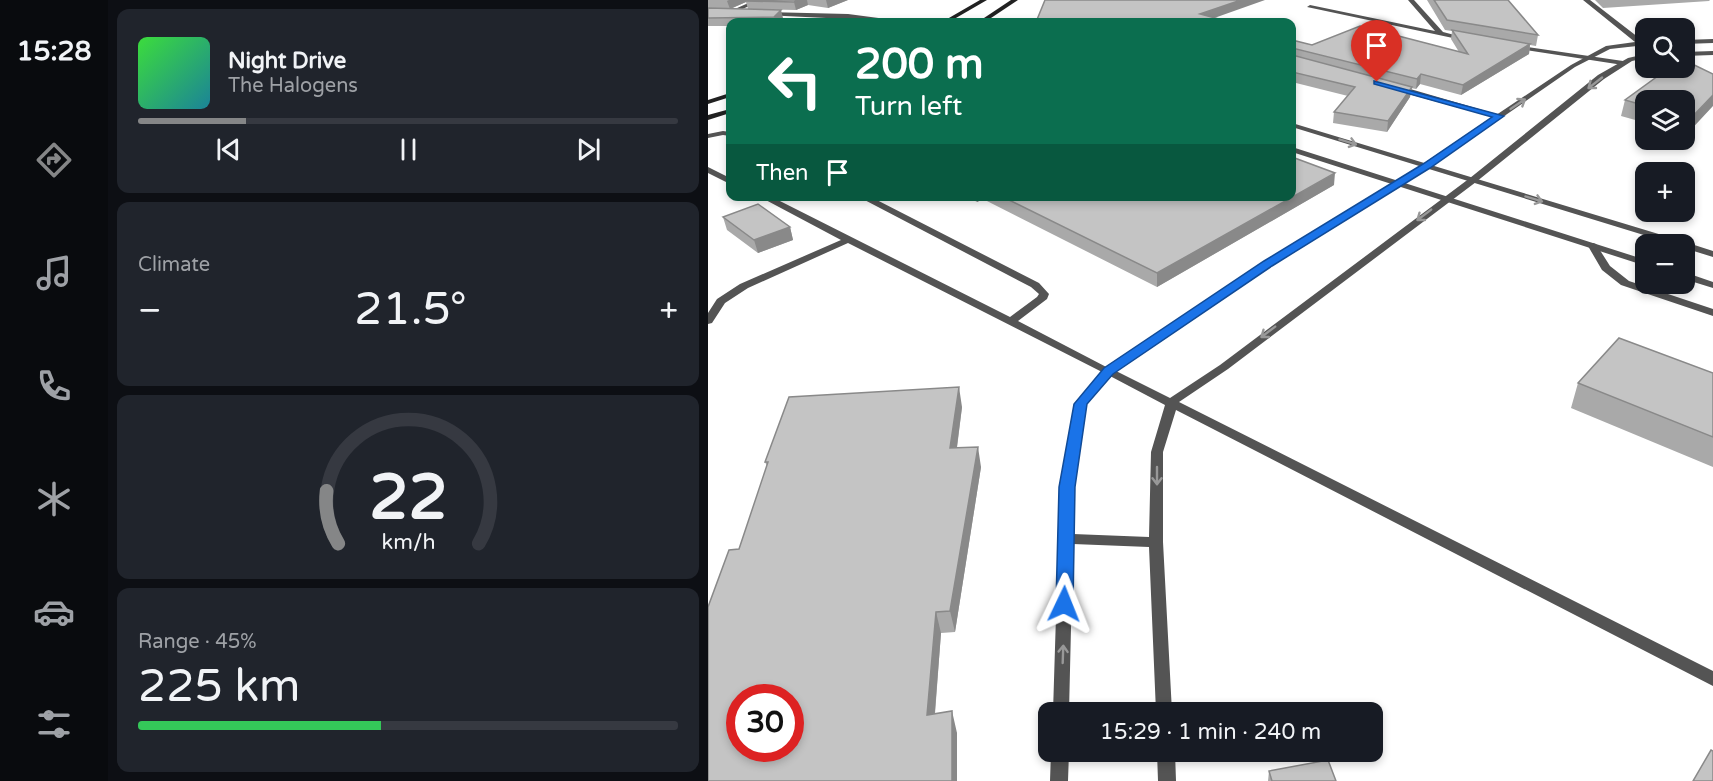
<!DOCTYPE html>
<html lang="en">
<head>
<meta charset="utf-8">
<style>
  body { margin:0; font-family:"Varela Round",sans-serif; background:#20242c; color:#f1f3f6; height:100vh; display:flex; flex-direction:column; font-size:22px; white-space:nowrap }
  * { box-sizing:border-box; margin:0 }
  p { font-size:20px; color:#9ea1a6 }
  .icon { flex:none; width:33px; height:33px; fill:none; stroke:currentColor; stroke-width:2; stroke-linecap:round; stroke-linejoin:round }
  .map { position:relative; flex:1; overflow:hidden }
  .sheet { display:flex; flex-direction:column; gap:9px; padding:9px; background:#0d0f14; width:600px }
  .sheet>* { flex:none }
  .guide { position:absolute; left:18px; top:18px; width:570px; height:183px; border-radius:12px; box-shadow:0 3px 9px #0003; background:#0b6e4f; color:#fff; overflow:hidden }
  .tools { position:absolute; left:927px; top:18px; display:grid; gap:12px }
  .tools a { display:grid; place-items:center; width:60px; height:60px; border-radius:12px; background:#171b24; box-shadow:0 3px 9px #0003; font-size:30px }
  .speed { position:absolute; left:18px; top:684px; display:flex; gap:12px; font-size:30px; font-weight:700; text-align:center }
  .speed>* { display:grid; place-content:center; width:78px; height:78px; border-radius:50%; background:#171b24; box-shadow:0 3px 9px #0003; line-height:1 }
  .speed .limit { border:9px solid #d22; background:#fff; color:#111 }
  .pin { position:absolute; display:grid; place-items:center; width:51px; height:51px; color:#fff; margin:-62px -26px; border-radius:50% 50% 50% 0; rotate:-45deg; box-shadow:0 0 6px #0007 }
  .pin .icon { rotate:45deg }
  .me { position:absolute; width:66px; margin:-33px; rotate:2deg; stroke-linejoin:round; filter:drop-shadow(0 0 4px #0008) }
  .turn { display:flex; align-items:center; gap:21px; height:126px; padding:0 30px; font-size:27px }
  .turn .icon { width:78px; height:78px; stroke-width:2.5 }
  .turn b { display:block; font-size:42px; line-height:51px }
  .then { display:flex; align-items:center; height:57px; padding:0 30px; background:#0003; gap:12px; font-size:22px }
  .big { font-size:45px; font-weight:600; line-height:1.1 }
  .sheet .card { flex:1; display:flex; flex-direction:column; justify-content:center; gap:9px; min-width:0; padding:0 21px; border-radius:12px; background:#20242c }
  .sheet .dial { align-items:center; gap:0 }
  .dial svg { height:156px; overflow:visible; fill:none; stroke:#363941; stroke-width:7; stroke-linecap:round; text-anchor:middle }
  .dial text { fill:#f1f3f6; stroke:none }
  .song { display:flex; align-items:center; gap:18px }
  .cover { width:72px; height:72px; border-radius:9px; background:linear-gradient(135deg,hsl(120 70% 55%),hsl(190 70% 35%)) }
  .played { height:6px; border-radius:3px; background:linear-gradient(90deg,#858687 20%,#363941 20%) }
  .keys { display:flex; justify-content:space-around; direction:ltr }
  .heat { display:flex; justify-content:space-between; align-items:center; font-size:33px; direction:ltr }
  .charge { height:9px; border-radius:4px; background:linear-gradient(90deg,#34c759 45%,#363941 0) }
  .trip { position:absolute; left:330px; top:702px; width:345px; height:60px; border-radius:12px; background:#171b24; box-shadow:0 3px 9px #0003; font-weight:600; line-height:60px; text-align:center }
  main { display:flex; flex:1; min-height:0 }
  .dock { display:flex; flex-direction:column; width:108px; justify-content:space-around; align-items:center; background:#090b0e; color:#9ea1a6 }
  .dock .icon { width:42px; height:42px }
  .dock .active { color:#858687 }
  .dock b { font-size:27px; color:#f1f3f6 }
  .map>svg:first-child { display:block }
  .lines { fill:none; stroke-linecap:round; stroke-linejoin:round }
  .service { fill:#545454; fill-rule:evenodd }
  .minor { fill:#545454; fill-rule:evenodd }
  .tertiary { fill:#545454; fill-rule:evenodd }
  .secondary { fill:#212121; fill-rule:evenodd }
  .wall { fill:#a9a9a9 }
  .shaded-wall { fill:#898989 }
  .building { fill:#c4c4c4; stroke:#898989; stroke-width:1.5; fill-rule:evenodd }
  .oneway { stroke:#989898 }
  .route { fill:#1a73e8; stroke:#114b97; stroke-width:1.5 }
</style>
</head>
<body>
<main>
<nav class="dock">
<b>15:28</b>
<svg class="icon active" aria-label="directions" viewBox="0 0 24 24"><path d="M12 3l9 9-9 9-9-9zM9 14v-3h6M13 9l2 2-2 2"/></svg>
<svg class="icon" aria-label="music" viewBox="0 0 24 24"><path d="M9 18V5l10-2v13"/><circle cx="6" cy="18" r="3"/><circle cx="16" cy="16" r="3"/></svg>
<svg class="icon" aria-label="phone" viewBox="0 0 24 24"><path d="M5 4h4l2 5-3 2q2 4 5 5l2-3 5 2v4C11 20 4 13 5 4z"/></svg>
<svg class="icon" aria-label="climate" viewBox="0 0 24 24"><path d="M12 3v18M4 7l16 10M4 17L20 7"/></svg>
<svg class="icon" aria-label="car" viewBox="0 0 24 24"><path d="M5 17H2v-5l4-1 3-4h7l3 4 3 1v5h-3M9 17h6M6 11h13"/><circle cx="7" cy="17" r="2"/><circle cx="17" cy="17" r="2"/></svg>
<svg class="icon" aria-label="filters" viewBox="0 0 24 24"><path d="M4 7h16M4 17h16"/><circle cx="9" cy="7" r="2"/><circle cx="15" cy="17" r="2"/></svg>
</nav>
<section class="sheet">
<div class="card">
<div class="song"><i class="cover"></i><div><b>Night Drive</b><p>The Halogens</p></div></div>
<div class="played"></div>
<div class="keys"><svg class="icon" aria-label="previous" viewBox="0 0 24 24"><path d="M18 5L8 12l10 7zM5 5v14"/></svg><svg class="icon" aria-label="pause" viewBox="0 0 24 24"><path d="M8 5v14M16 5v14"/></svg><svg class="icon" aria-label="next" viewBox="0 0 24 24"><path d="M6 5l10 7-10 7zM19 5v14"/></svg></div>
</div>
<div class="card"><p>Climate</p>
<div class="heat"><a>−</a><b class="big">21.5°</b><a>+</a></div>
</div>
<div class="card dial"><svg viewBox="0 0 100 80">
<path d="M14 69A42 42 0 1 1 86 69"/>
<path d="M14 69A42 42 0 0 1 8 42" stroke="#858687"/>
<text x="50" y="56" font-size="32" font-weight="700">22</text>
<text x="50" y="72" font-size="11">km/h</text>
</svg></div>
<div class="card"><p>Range · 45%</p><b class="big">225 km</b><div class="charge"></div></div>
</section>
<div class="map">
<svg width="1005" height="781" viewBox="0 0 1005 781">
  <rect width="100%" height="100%" fill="#fff"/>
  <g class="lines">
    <path class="service" d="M700,0h6l29,32 27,7 -3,2 -160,-34 3,-2 125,26z
      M806,45l109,16 3,2 -3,2 -111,-17 -1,-1z
      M686,86h6l103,30 -7,2 -102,-28z
      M15,131l7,1v4l-7,-1 -15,3v-4z
      M0,167l22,11v6l-22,-11z
      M50,196h12l240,121 27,-20 2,-3 -8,-7 -174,-91h12l170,87 10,11 -2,5 -29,22 96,50 -2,2h-8l-256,-130 -100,45 -23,15 -13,20 -4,1v-11l9,-14 23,-15 101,-44z
      M885,243l3,1 14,22 19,15 84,28v7l-92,-31 -19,-15 -14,-24z"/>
    <path class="minor" d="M47,0h8l-32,14 -5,-1z
      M875,0h7l53,41h3v4l-36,4 -35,18 -146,101 -157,98 -156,105 54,27 50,-33 250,-187 128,-103 30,-17 18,-4v4l-14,3 -28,18 -128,103 -248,187 -49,33 534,269v15l-537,-276 -13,42v90l9,170h-16l-7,-165 -76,-3 -4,168h-16l7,-225 14,-83 30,-35 160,-107 159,-98 148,-99 35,-19 29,-4zM402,376l55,29 -14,47 -2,85 -76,-3 1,-47 12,-82z
      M58,12l82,2 61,8 -145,-7v-2z
      M240,19l3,2 -1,1h-23z
      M1005,39v4l-29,1v-4z
      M1005,51v4l-29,1v-4z
      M343,752h18l-1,29h-18z
      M449,752h18l1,29h-18z"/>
    <path class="tertiary" d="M584,123l393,119 28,9v6l-29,-9v-4h-11l-381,-117z
      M584,147l354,113v6l-354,-114z
      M976,272l29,10v6l-29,-9z"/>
    <path class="secondary" d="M272,0h7l-38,22h-7z
      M303,0h7l-33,22h-7z
      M22,93v4l-22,7v-4z
      M22,109v4l-22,7v-5z"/>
  </g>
  <path class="wall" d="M0,0h140l-20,8 -20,-3 -12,5 -48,-1 -2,-7 -16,7 53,9 -4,4h-49v4h-22z
    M719,0h81l30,35 -2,11 -6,-1 -1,9 -68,41 -41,-11 -4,5 -5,-1 -1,9 -23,35 -54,-9 1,-11 14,-16 -56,-14v-42l20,5 147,7 -8,-13 1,-8 -7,-1z
    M887,0h115l-1,1 -106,7z
    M1005,74l-27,61 -2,-1v-34h-38v23l-25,-7 4,-16z
    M626,185l-177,102 -174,-88 -6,3 -10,-6h325z
    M15,217l67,10 3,13 -35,13 -31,-23z
    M1005,373v94l-142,-59 7,-25z
    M254,407l-5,41 24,19 -26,165 -14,1 -6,81 22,19v48h-249l31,-232 28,-83 -2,-4z
    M561,771l67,10h-68z"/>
  <path class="shaded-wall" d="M21,0h21l-4,1v1l-16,7 -3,-8z
    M91,0h8l1,5 -12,5 -2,-8z
    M118,0h22l-20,8z
    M533,0h24l-62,22 -3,-8z
    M73,10l2,8 -4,4h-3l-2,-5z
    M822,44l-1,10 -68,41 2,-10z
    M713,74l-1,10 -4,5 1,-10z
    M704,87l-2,10 -23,35 1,-11z
    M1005,95v11l-27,29 5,-17z
    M627,173l-1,12 -177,102v-14z
    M269,196h5l1,3 -6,3z
    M82,227l3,13 -35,13 -4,-13z
    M251,387l3,20 -8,62 -4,-21z
    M270,447l3,20 -26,165 -5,-21z
    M228,612l5,21 -8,103 -6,-21z
    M244,711l5,22v48h-5z"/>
  <path class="building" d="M40,0h51l-5,2 -48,-1z
    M337,0h196l-41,14 30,8h-194z
    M726,0h74l30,35 -91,-15z
    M0,8l73,2 -7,7 -66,1z
    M652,26l108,28 -16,-24 78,14 -67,41 -42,-11 -4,5 -125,-31v-8l20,5z
    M584,52v3l120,32 -24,34 -54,-9 21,-25 -63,-15z
    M976,60l29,14v21l-22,23 -7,-1v-17h-38v6l-21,-6 44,-32h15z
    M584,157l43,16 -178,100 -156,-77h291z
    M50,204l32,23 -36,13 -31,-23z
    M911,338l94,35v64l-135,-54z
    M251,387l-9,61 28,-1 -28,164 -14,1 -9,103 25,-4v70h-244v-174l21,-57 10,-1 29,-87h-3l24,-65zM32,698h50v50h-50z
    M1003,750l2,1v30h-20z
    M620,760l8,21h-64l-3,-10z"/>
  <defs><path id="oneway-shaft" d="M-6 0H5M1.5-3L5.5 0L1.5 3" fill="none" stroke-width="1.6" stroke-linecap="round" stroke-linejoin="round" transform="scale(1.5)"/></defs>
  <g class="oneway">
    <use href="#oneway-shaft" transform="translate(887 83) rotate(142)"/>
    <use href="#oneway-shaft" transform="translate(810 104) rotate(-34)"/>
    <use href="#oneway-shaft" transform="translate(640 142) rotate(17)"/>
    <use href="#oneway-shaft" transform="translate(826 199) rotate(17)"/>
    <use href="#oneway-shaft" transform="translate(716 215) rotate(143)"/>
    <use href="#oneway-shaft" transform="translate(560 332) rotate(143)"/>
    <use href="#oneway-shaft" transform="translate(449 476) rotate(90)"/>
    <use href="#oneway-shaft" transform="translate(355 654) rotate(-88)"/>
  </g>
  <path class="route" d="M666,81l130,35 -74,52 -158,98 -159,108 -26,30 -12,83 -2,117 -2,4 -7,2 -6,-2 -2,-4 3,-117 15,-83 30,-36 160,-107 159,-97 69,-47 -118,-33z"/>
</svg>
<div class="tools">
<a><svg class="icon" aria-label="search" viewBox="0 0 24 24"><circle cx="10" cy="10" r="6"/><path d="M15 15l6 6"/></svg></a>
<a><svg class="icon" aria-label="layers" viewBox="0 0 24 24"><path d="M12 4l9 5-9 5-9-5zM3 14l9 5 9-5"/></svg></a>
<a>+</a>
<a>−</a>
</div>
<div class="speed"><div class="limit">30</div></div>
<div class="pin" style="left:669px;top:82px;background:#d93025"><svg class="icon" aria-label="arrive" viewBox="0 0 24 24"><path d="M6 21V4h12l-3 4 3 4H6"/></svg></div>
<svg class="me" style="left:356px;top:604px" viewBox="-20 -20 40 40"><path d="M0-17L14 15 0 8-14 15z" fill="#1a73e8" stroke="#fff" stroke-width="4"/></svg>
<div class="trip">15:29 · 1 min · 240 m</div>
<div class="guide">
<div class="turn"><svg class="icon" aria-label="left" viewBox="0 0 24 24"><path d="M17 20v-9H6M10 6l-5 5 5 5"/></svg><div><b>200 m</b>Turn left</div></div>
<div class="then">Then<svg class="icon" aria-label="arrive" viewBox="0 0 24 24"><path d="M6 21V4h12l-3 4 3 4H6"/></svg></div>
</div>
</div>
</main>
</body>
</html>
